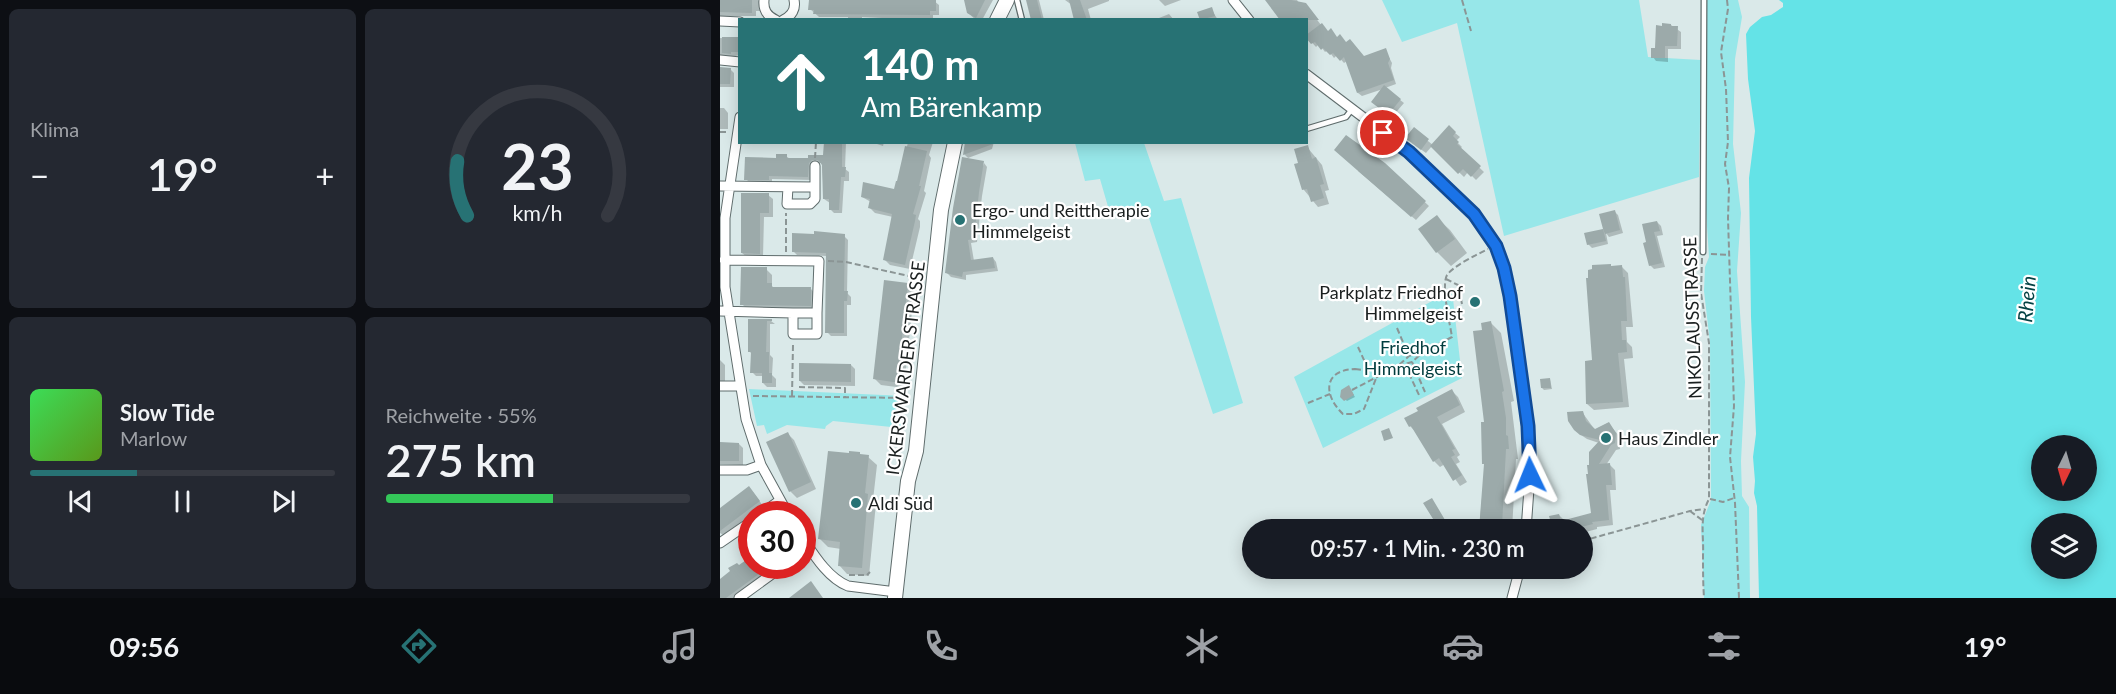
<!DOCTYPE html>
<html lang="de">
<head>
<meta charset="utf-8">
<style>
  body { margin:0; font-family:Lato,sans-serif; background:#242831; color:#f1f3f6; height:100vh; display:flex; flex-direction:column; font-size:22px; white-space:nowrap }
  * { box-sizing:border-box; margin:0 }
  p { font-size:20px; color:#9ea1a6 }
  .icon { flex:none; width:33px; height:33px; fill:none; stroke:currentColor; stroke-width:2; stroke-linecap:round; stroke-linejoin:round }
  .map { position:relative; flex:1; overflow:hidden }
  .panel { display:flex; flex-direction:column; gap:9px; padding:9px; background:#0d0f14; width:720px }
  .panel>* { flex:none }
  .banner { position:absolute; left:18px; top:18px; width:570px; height:126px; border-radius:0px; box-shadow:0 3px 15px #0003; background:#277274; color:#fff; overflow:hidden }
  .needle { width:39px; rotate:185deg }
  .buttons { position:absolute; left:1311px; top:435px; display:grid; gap:12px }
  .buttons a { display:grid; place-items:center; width:66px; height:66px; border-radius:50%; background:#171b24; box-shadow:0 3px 15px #0003; font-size:30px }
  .speed { position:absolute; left:18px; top:501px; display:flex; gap:12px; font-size:30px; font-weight:700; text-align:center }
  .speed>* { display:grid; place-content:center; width:78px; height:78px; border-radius:50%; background:#171b24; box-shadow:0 3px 15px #0003; line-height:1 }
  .speed .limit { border:9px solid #d22; background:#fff; color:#111 }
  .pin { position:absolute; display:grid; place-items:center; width:51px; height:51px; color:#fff; margin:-26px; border:3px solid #fff; border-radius:50%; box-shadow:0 2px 6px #0007 }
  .me { position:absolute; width:66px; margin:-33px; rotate:358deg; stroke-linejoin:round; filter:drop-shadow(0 0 4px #0008) }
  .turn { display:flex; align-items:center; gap:21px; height:126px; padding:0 24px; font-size:27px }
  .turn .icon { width:78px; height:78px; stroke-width:2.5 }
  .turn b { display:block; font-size:42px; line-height:51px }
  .big { font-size:45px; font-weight:600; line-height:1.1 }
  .panel .card { flex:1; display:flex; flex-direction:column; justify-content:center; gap:9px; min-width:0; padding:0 21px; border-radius:9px; background:#242831 }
  .panel .dial { align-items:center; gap:0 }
  .dial svg { height:156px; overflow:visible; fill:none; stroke:#363941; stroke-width:7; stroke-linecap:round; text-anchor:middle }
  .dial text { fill:#f1f3f6; stroke:none }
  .song { display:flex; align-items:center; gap:18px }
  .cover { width:72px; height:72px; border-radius:9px; background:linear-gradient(135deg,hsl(130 70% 55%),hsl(90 70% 35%)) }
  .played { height:6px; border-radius:3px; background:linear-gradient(90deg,#277274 35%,#363941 35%) }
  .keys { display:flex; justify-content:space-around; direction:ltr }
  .heat { display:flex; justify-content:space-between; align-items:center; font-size:33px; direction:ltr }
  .charge { height:9px; border-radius:4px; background:linear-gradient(90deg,#34c759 55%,#363941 0) }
  .panel .tiles { flex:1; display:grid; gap:9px; grid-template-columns:repeat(2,1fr) }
  .trip { position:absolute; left:522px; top:519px; width:351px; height:60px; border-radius:30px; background:#171b24; box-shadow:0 3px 15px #0003; font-weight:600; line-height:60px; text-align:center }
  .dock { display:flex; height:96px; justify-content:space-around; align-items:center; background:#090b0e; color:#9ea1a6 }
  .dock .icon { width:42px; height:42px }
  .dock .active { color:#277274 }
  .dock b { font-size:27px; color:#f1f3f6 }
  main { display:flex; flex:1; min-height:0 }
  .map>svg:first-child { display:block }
  .green { fill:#97e7e9 }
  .water { fill:#64e3e7; fill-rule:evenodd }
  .shadow { fill:#0003 }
  .building { fill:#9caaaa }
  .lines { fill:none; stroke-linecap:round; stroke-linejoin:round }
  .lane-casing { stroke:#5f6c6c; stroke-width:7 }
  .street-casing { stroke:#5f6c6c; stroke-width:11 }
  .secondary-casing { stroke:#5f6c6c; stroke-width:16 }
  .path { stroke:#8b9595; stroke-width:2; stroke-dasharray:6 3; stroke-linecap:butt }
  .lane { stroke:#fff; stroke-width:4.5 }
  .street { stroke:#fff; stroke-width:9 }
  .secondary { stroke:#fff; stroke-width:14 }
  .route-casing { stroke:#114b97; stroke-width:15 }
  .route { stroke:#1a73e8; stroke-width:10 }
  .poi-dot { fill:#277274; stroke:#fff; stroke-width:2 }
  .labels { text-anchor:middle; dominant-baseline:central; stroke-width:4.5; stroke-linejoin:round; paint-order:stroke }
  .poi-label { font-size:18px; fill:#1a1f1f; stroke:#fff; text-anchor:start }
  .street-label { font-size:18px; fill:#1a1f1f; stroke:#fff }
  .park-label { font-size:18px; fill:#003c3e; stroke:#fff }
  .water-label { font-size:20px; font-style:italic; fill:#034143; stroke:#fff }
</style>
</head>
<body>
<main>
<section class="panel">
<div class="tiles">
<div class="card"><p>Klima</p>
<div class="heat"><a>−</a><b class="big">19°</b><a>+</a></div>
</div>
<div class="card dial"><svg viewBox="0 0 100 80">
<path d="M14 69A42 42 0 1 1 86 69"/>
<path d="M14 69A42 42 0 0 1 9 41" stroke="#277274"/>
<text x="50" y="56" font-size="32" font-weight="700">23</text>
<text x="50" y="72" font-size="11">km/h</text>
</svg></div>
<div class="card">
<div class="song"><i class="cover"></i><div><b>Slow Tide</b><p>Marlow</p></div></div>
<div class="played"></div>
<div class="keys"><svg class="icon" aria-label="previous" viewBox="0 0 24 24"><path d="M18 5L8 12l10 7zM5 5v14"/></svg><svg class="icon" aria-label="pause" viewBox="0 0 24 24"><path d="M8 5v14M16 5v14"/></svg><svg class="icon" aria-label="next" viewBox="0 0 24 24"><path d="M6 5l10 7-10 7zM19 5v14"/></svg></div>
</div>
<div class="card"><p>Reichweite · 55%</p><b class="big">275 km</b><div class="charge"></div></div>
</div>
</section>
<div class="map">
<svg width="1396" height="598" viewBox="0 0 1396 598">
  <rect width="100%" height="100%" fill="#dae9e9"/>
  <path class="green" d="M662,0h257l9,57 53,3 -2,117 -195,59 -47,-213 -55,19z
    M985,0h33l4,17 -7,42 -2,85 8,69 -4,58 8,111 -4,79 1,35 7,11 1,91h-46l-3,-73 10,-25 -1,-157 -6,-52 1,-24 4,-10 -5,-78z
    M355,143h69l20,58 17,-3 62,205 -30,11 -67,-205 -35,8 -11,-38 -15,2z
    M732,290l10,88 -139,70 -29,-71z
    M29,389l156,7 -4,32 -68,-7 -7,5 -1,3 -38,-4 -20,9 -3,-9 -7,1z"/>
  <path class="water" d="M1059,0h337v598h-357l-2,-92 -3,-13 1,-12 -2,-24 3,-23 -5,-117 -2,-139 6,-47 -7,-52 -2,-45 4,-7 12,-10 9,-2 12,-8v-4zM1322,446h44v44h-44zM1322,524h44v44h-44z"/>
  <path class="shadow" d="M0,0h38l3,3v8h-5v5h-36z
    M90,0h123l6,5v10h-6v3l-12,2 -59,-3v3h-14v-3h-29l-9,-8z
    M246,0h27l-11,20h-6l-8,-7z
    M307,0h12l5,20h-12z
    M345,0h44v1l-21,8 3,11h-21l5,-2 -3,-13z
    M439,0h22l-16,6z
    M547,0h30l2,3 6,1 26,34h7l26,19 21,-7 7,13 -1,5 5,16 -11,4 19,15 -12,14 -15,-11 6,-17 -21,7 -4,-3 -11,-32 -3,2 -7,-8 -3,3 -6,-8 -3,2 -6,-8 -3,3 -10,-11v-16z
    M491,9l7,11h-17z
    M449,14l5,6h-20z
    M951,25l10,7v17h-13v13l-12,-1 -3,-4z
    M0,38l20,1v16l-20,4z
    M0,68l10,1 4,4v14h-14z
    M0,108h4l4,5v16h-8z
    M729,128l11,9 -4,4 6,6 -2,2 24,23 -8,8 -8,-8 -4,5 -32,-31 -6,7 -14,-10 2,-13 19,15z
    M105,142h21l-1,27 4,3v9h-5l-2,32h-8l-4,-4v-6l-6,-4 -2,-36h-6l-4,17 -40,-1v4h-22l-4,-4 40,-23 4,3 35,-2z
    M151,142h13l-1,4z
    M188,142h25l-4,13 2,3 -7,33 2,2 -8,26 2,2v6l-10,42 -20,-4 -5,-5 8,-43 -18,-4 -5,-5 1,-6 -9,-5 33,-6 4,-8z
    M250,142h24l-2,7 -24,9 -4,-4z
    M587,147l15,18 7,25 -4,1 4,13 -11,3 -14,-17 -4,-26z
    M264,163l3,4 -5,29 -5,46 -6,1 3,18 19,-3 3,4 2,9 -32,4v5l-15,-3 -4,-4z
    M664,164l45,42 -13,14 -58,-49z
    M22,194l26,1 5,4v18h-9l-1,40h-16l-5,-4z
    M895,212l3,3 5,18 -14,4 -3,-4 2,11 -16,4 -4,-4 -2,-10 19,-4z
    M716,217l14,13 17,23 -16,13 -14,-14z
    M937,222l4,4 2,9 -6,1 8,31 -11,2 -4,-4 -2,-22z
    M124,236l4,4 -1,53 4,4v8h-4v31h-16l-4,-4 1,-76 -31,-1 -4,-4z
    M902,267l6,6 5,54h-7l1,15 5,5 1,11 -9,1 5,48 -35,3 -7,-6 7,-43z
    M46,269l6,6v11l2,2 37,1 5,6v16l-68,-1 -6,-6z
    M187,284l7,8 -10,96 -23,-3 -7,-7z
    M30,320l21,1 4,3h-5v31l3,3 -1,17 4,4v8h-9l-4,-4v-7h-7l-4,-4v-18l-3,-3z
    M771,323l10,10 13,68 -3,1 7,57h-2l-4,71h-33l6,-65 -1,-134z
    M0,360l5,5v16h-5z
    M131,365l4,4v17l-51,-1 -4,-4z
    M830,379l2,10 -8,1 -2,-2z
    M629,387l6,10 -8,4 -5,-5z
    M732,391l6,6 7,15 -23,12 18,31 -3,2 3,5 -4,2 11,18 -7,4 -15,-22 -5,3 -6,-6 -18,-29 -6,-6z
    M862,412l13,18 13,-7 12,14v12l-4,1 -10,15h4l5,5 1,20h-6l3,35 -16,2v2l-15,4v-3h-28l5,-15 6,6 28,-6 -3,-40 9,-32 -12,-4 -6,-4z
    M67,433l7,7 22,49 -19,9 -7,-7z
    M0,444h19l4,4v17l-23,-1z
    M142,456l6,1 9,8 -4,35 3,3 -7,73 -22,-2 -8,-9 2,-16 -13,-2 -8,-8z
    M33,492l10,14 -40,29 -3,-2v-24z
    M32,566h28l-43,32h-17v-17l19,-14z
    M743,568h27v2l-17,8z"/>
  <path class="building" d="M0,0h32v13l-32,-1z
    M89,0h127v11h-6v4l-117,-1 1,-4h-6z
    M244,0h21l-9,18 -9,-5z
    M306,0h11l5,20h-11z
    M349,0h11l7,20h-13z
    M545,0h26l15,3 13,17h-39z
    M492,7l3,9 -15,4 -3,-8z
    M602,23l6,8 3,-3 6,9 3,-3 6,8 4,-3 14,17 22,-8 4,11 -2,4 6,17 -37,13 -13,-36 -4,4 -7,-8 -3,2 -7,-7 -2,2 -6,-8 -4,2 -5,-6v-3z
    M942,23l9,1v2h7l-1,20h-12v12h-14v-10h4l1,-23 6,1z
    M2,37h18v15h-9v2l-9,-1z
    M0,67l11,1 -1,16h-10z
    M664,85l17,14 -13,16 -17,-13z
    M729,125l7,7 -3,4 6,6 -2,2 24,22 -10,11 -8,-8 -5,5 -28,-28z
    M694,127l15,12 -8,11 -16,-12z
    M626,135l39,28 41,38 -15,16 -77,-67z
    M104,142h18v25h4l-1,10h-4l-2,33h-10v-11h-6l-1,-34 -4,-5h-6l-3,3 -1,14 -39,-1v4h-25l1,-23 31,1v-4h11v4h21v-3h15z
    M245,142h28v2l-30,11z
    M588,145l4,14 4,-2 8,27 -4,1 4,13 -13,4 -4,-13 -5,1 -8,-26 4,-1 -4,-14z
    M185,146l22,5 -8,35h2l-8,28 3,1 -1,6 -10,44 -22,-5 9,-46 -24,-6 2,-9 -9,-2 2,-15 31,7 2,-8h1z
    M242,157l22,4 -5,31 -5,47 -6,1 3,20 22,-3 2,11 -32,4 -1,5 -17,-4 8,-65z
    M21,193h28v20h-9v41l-19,-1z
    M895,210l5,20 -15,4 -2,-5 3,12 -19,4 -3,-12 19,-4 -4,-15z
    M717,215l18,24 -19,14 -18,-24z
    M937,221l3,10 -6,1 8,31 -13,3 -6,-23 3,-1 -4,-18z
    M94,231l31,3 -1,57h4l-1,10h-3v32h-19l1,-80 -34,-1v-19l22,1z
    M891,264v2l11,-1 1,12h2l2,44h-6l1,19h4l1,12 -9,1 5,49 -37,2 -1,-43 7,-1 -6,-82h2v-8l4,-1v-4z
    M21,267h26v16h5v4h39v19l-71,-1z
    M164,280l24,3 -11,99h-4l-20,-3z
    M28,319h24v2h-5l-1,31h3v21h3v10h-10v-10h-12l1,-21h-3z
    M771,321l13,70 -2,1 4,26v17l2,1 1,13h-3l-4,77 -2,-1v5h-21l5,-66h-2l-1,-42h3l-11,-91 9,-1 -1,-7z
    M79,363l52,1v18l-52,-1z
    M830,378l1,10h-10l-1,-9z
    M629,385l5,10 -10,6 -4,-4 1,-7z
    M732,389l8,16 -23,12 18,32 -3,1 3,5 -4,2 11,18 -9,6 -14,-23 -6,4 -22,-36 -2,1 -5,-9 14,-7 -2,-3z
    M863,411l3,10 9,8 14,-7 7,11 -1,10 -4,2 -12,19 11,-1 2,22h-6l3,35 -17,2 1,2 -24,6h-30v-4l12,-3 -2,-7 10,-2 2,7 30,-8 -5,-39h2l-1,-9h2v-13l11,-12 -20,-5 -6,-5 -6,-9 -1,-9z
    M669,428l4,10 -9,3 -3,-10z
    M68,432l23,50 -22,10 -23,-50z
    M0,442l19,1v18h-19z
    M108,451l21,2v-2l11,1v2l9,1 -4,38 3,1 -6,74 -24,-2 2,-24 -22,-3z
    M29,486l11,15 -40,30v-23z
    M712,498l16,27 -8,5 -17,-27z
    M32,556v10h18l-44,32h-6v-19l10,-8 -2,-3 9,-5 2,2z
    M91,581l12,17h-34z"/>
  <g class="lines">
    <defs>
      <path id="lane" d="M297,0l5,20
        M586,129l40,-12 6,-8
        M983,252l1,-252"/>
      <path id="street" d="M44,0c-1,10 3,16 12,20
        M513,0l16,20
        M63,20c9,-4 13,-11 11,-20
        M0,21l20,1
        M0,60l20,2
        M586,74l103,78 65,62 22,32 8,22 6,28 18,130 2,49 -4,55
        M20,117l-15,101v69l21,132 15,46 27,49
        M0,186l95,1v12l-5,5h-23l1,-17
        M95,187v-21
        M4,260l95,1 -2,52
        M0,311l73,2v21h24v-21h-24
        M0,386h20
        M0,470h27l14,-5
        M41,514l18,-13
        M82,537c12,18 26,41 46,49l48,6
        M0,543l32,-22
        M19,598l44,-32
        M792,598l8,-30"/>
      <path id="secondary" d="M277,20l10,-20
        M175,598l13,-117 8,-30 25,-241 14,-68"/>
    </defs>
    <use href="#lane" class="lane-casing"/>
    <use href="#street" class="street-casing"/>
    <use href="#secondary" class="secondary-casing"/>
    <path class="path" d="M742,0l9,31
      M1007,0l1,9 -7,43 5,37 2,53 -3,22 4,24 -1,30 6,188 -4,51 5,46 4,95
      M0,132h8
      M95,158l1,-16
      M66,252v-39
      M991,254l18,1
      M982,258l-1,35 8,50v156c-10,19 -5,36 -6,56 0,15 0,28 1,43
      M108,261l18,1 76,17
      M726,279l12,6 4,19
      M677,328l12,28
      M638,347l11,24
      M692,362l13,30
      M685,365l14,30
      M678,366l14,-4 11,-10
      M635,369l14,2 8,5 -13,33 -10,5h-11c-20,-19 -20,-44 12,-45z
      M79,387l46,1v9
      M632,390l46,-24 11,-10 14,-4 29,-15c-2,-13 -11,-51 -5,-62 6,-9 31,-21 41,-26
      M33,396l156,2
      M72,396l1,-51
      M588,403l22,-9
      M990,499l13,3 11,-4
      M970,511l12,9
      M862,541l108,-30 14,-2
      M129,575h18l3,-3"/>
    <use href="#lane" class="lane"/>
    <use href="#street" class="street"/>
    <use href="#secondary" class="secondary"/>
  </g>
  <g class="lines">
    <defs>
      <path id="route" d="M663,133l26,19 65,62 22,32 8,22 6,28 18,130 2,49"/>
    </defs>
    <use href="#route" class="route-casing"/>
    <use href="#route" class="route"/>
  </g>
  <g class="poi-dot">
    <circle cx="240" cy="220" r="6"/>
    <circle cx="755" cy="302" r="6"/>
    <circle cx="886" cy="438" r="6"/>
    <circle cx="136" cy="503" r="6"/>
  </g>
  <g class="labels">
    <g class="poi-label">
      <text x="252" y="210">Ergo- und Reittherapie<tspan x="252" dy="21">Himmelgeist</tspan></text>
      <text x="743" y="292" text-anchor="end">Parkplatz Friedhof<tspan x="743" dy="21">Himmelgeist</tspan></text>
      <text x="898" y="438">Haus Zindler</text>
      <text x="148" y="503">Aldi Süd</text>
    </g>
    <g class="street-label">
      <text transform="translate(972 318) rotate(-92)">NIKOLAUSSTRASSE</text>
      <text transform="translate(185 368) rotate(-83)">ICKERSWARDER STRASSE</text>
    </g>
    <g class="park-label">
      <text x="693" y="347">Friedhof<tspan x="693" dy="21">Himmelgeist</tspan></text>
    </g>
    <g class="water-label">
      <text transform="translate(1306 299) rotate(-85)">Rhein</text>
    </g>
  </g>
</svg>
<div class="buttons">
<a><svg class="needle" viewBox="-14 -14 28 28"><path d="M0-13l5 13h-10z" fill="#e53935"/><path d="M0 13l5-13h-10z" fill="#9ea1a6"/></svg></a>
<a><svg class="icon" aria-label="layers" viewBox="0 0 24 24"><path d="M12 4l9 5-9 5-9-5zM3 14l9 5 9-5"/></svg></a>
</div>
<div class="speed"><div class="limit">30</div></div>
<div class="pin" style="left:663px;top:133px;background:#d93025"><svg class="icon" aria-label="arrive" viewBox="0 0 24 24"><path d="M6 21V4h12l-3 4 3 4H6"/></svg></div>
<svg class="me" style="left:810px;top:475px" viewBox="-20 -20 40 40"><path d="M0-17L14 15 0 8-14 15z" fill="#1a73e8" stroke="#fff" stroke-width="4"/></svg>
<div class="trip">09:57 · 1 Min. · 230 m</div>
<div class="banner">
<div class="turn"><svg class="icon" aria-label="ahead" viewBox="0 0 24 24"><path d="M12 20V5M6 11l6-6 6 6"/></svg><div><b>140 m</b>Am Bärenkamp</div></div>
</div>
</div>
</main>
<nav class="dock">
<b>09:56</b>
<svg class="icon active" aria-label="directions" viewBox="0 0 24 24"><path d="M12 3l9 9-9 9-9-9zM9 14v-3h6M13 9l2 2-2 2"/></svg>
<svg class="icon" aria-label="music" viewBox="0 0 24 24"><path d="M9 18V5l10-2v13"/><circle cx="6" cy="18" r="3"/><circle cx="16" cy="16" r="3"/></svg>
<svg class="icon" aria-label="phone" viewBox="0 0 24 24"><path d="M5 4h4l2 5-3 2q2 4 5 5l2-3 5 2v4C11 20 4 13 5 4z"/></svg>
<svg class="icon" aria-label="climate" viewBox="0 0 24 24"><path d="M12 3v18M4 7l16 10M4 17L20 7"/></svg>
<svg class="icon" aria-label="car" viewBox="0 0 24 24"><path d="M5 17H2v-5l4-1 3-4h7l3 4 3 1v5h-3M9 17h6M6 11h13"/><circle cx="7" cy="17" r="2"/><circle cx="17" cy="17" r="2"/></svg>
<svg class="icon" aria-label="filters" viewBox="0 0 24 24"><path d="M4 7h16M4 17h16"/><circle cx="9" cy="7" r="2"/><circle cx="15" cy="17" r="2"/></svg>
<b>19°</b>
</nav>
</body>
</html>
